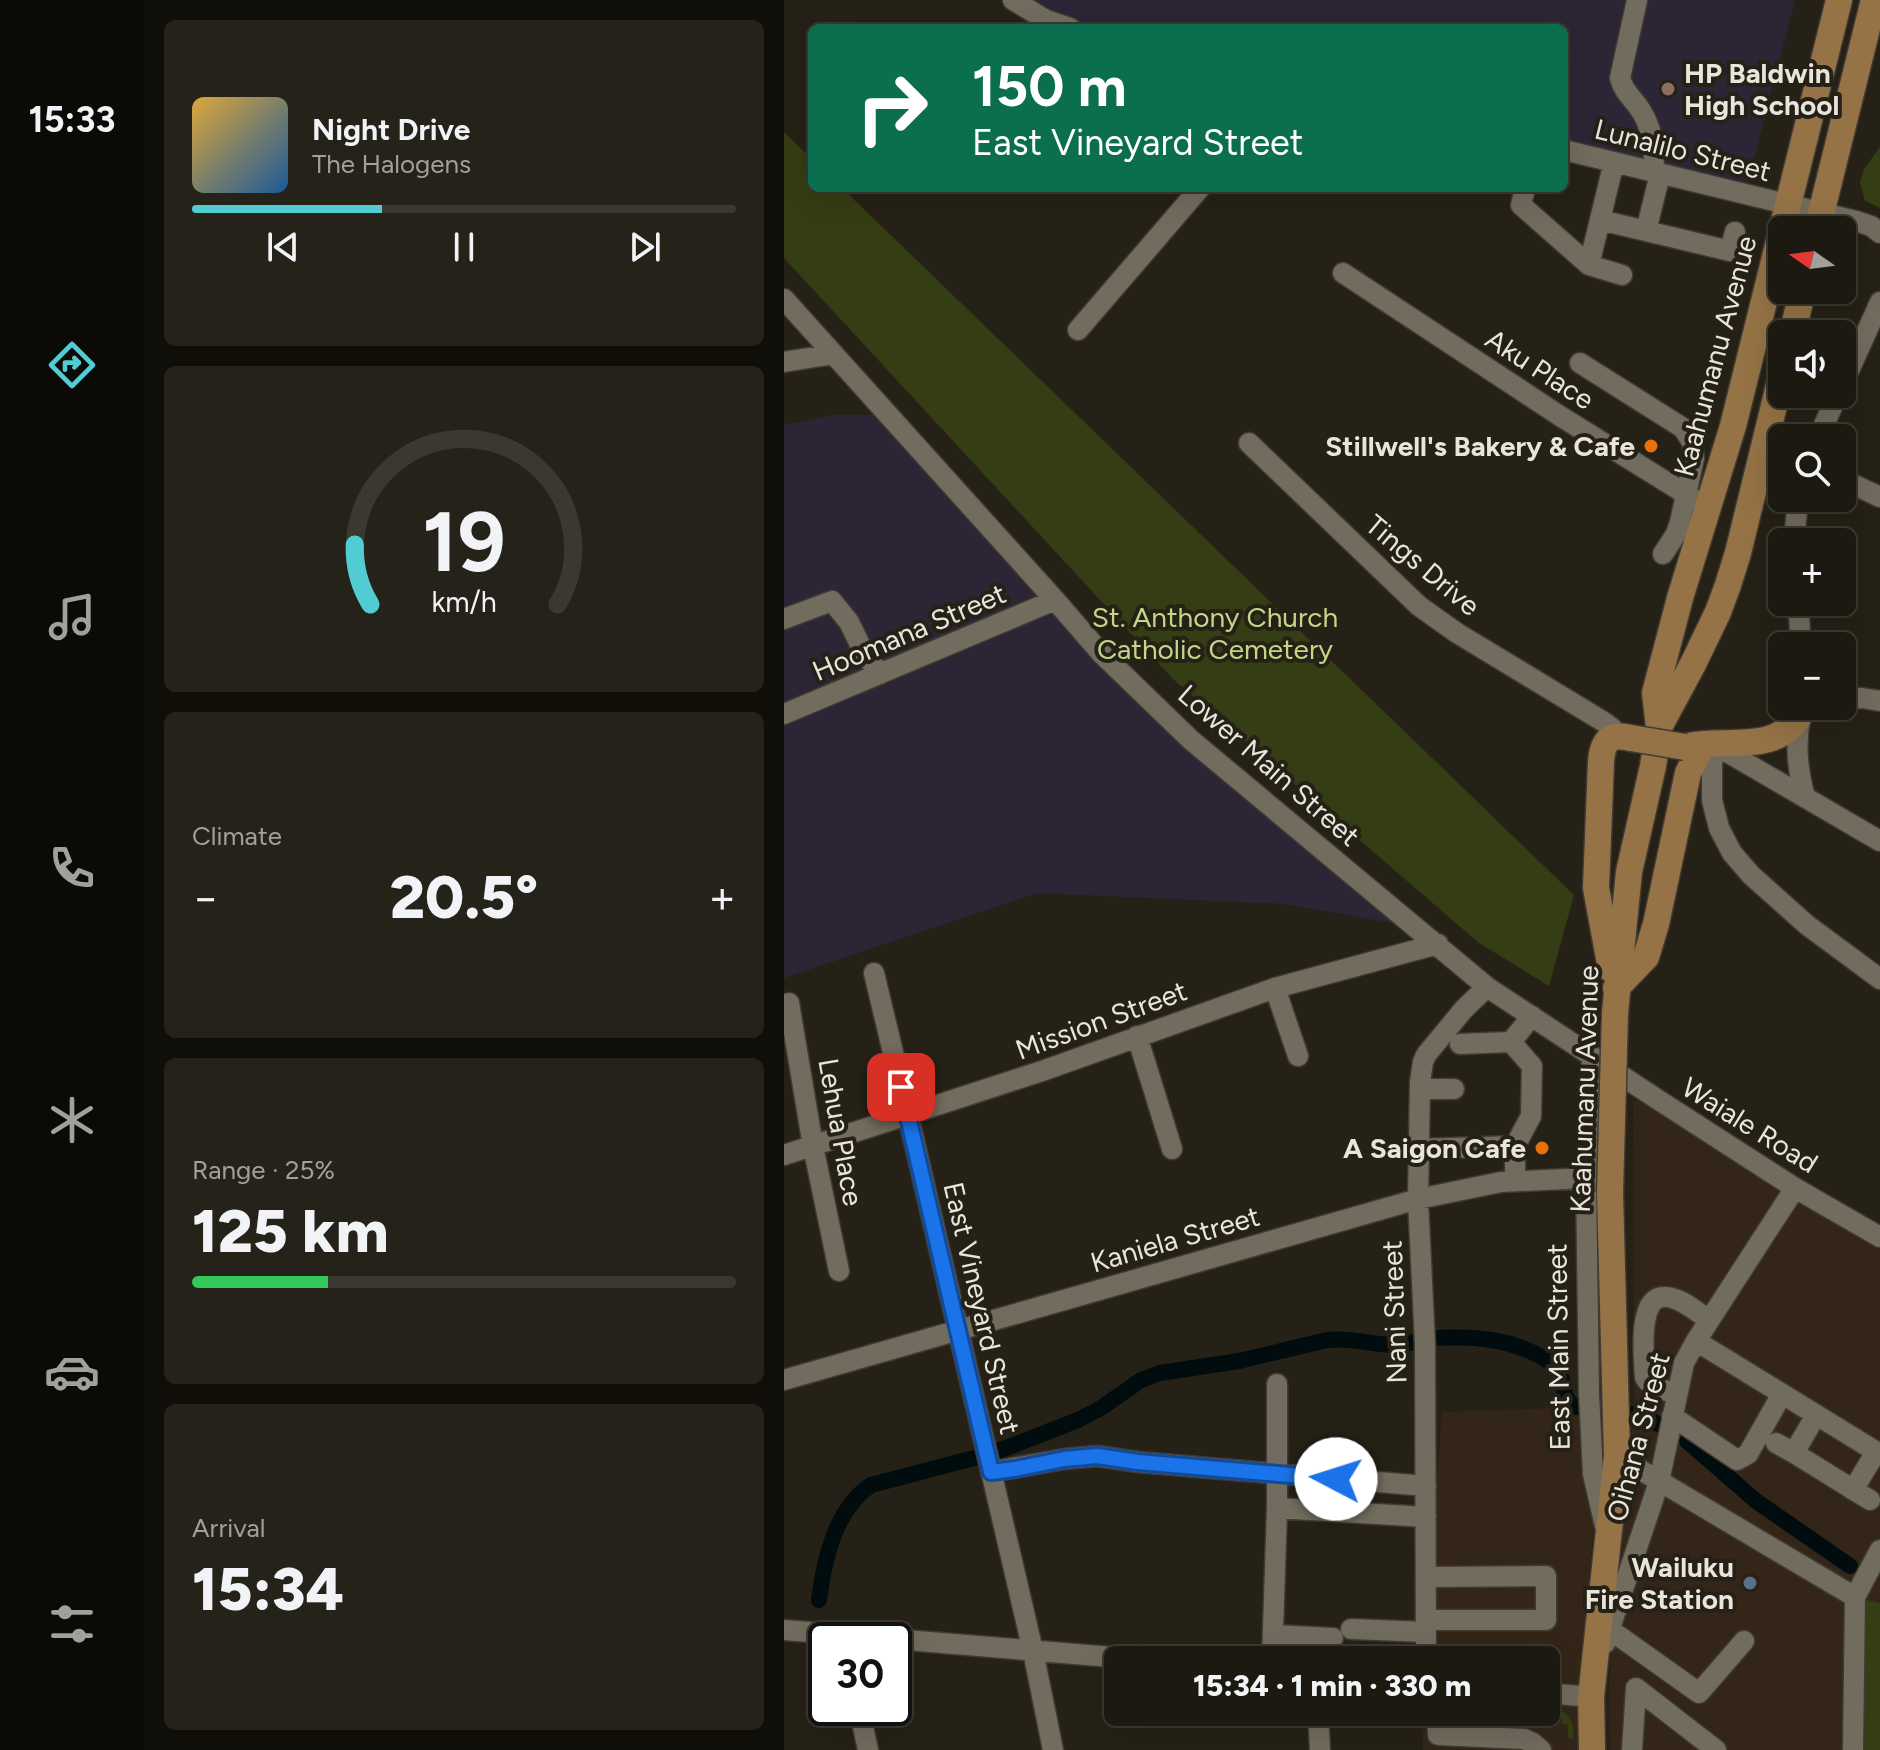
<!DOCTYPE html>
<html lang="en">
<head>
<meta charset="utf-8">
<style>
  body { margin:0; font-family:Figtree,sans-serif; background:#252219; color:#f1f3f6; height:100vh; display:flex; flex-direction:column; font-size:30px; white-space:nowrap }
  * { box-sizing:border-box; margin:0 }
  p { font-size:26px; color:#a0a09f }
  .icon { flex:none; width:44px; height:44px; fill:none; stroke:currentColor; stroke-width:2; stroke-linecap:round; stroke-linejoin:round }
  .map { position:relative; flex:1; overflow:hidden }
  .sheet { display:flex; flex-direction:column; gap:20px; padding:20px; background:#0f0e09; width:640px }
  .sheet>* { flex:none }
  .hud { position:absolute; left:24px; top:24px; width:760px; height:168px; border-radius:12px; box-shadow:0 8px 32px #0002,0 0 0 2px #3a3830; background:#0b6e4f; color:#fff; overflow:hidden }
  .needle { width:52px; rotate:284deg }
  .tools { position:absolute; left:984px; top:216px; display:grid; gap:16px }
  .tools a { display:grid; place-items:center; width:88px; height:88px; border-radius:12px; background:#1c1910; box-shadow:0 8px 32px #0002,0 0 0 2px #3a3830; font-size:40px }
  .speed { position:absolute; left:24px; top:1622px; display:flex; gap:16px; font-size:40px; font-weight:700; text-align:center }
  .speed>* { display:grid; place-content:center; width:104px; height:104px; border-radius:50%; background:#1c1910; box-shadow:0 8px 32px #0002,0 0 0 2px #3a3830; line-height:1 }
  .speed .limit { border:4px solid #111; border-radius:12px; background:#fff; color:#111 }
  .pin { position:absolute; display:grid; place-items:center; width:68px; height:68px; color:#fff; margin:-34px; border-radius:16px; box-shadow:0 4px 12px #0006 }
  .me { position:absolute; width:88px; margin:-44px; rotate:275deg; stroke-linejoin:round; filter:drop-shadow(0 0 6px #0008) }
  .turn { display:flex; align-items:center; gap:28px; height:168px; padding:0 32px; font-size:36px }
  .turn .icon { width:104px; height:104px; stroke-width:2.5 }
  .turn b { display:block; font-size:56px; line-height:68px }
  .big { font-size:60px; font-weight:800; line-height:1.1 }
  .sheet .tile { flex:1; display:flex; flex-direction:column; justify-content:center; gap:12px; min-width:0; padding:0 28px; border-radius:12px; background:#252219 }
  .sheet .dial { align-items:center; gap:0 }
  .dial svg { height:208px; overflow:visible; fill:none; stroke:#3a3830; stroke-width:7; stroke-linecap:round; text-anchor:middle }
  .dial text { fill:#f1f3f6; stroke:none }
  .song { display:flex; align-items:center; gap:24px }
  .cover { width:96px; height:96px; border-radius:12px; background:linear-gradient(135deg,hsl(40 70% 55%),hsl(210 70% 35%)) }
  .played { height:8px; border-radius:4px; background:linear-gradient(90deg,#51ccd3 35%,#3a3830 35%) }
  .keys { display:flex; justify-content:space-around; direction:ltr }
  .heat { display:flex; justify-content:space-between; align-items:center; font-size:44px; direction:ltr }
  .charge { height:12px; border-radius:6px; background:linear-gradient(90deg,#34c759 25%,#3a3830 0) }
  .trip { position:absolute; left:320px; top:1646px; width:456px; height:80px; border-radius:12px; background:#1c1910; box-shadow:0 8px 32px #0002,0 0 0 2px #3a3830; font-weight:800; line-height:80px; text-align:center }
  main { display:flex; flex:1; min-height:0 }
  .dock { display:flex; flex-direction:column; width:144px; justify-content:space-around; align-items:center; background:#0b0a06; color:#a0a09f }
  .dock .icon { width:56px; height:56px }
  .dock .active { color:#51ccd3 }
  .dock b { font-size:36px; color:#f1f3f6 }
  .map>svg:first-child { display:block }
  .commercial { fill:#332619 }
  .education { fill:#2c2535 }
  .green { fill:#353d14 }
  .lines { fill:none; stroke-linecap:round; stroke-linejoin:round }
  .canal { stroke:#000c0e; stroke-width:16 }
  .minor-casing { stroke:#3f3a33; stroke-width:23 }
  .major-casing { stroke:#3f3a33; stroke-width:29 }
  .minor { stroke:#726c5e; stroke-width:20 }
  .major { stroke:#957346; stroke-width:26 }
  .major-bridge-casing { stroke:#3f3a33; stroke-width:29; stroke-linecap:butt }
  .major-bridge { stroke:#957346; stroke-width:26 }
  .route-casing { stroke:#114b97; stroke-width:20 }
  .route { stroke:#1a73e8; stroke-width:14 }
  .education-dot { fill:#8d6e63; stroke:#262116; stroke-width:3 }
  .food-dot { fill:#e8710a; stroke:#262116; stroke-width:3 }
  .service-dot { fill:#5c6f8a; stroke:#262116; stroke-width:3 }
  .labels { text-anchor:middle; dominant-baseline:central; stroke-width:8; stroke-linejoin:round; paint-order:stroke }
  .poi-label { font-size:28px; font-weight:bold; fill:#e9e5dd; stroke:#262116; text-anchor:end }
  .street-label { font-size:28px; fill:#e9e5dd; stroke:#262116 }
  .park-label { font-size:28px; fill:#c3d688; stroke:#262116 }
</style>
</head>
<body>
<main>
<nav class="dock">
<b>15:33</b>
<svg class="icon active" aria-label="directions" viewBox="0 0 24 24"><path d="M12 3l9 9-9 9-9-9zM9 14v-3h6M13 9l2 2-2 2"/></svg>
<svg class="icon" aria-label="music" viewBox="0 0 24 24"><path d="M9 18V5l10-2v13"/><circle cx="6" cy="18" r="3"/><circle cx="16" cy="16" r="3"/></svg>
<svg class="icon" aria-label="phone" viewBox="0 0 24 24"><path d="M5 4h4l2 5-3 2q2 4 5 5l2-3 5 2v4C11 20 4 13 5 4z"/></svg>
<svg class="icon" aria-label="climate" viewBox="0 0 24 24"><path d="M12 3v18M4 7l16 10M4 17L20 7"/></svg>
<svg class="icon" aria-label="car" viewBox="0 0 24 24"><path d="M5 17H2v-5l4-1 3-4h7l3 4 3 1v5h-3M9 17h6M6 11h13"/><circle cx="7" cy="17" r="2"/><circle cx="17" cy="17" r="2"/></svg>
<svg class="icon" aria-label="filters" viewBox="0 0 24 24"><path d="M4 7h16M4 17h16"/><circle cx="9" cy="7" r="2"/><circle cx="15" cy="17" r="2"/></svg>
</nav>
<section class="sheet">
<div class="tile">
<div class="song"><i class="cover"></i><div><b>Night Drive</b><p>The Halogens</p></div></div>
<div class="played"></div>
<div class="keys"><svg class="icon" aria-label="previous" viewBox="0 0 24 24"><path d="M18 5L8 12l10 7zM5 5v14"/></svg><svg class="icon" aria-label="pause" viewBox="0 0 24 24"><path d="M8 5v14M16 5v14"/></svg><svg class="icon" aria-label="next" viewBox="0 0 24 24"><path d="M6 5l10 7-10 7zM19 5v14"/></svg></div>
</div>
<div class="tile dial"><svg viewBox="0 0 100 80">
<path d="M14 69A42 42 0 1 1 86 69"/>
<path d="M14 69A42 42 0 0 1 8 46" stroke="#51ccd3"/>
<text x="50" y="56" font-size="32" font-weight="700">19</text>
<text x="50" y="72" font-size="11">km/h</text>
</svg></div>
<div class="tile"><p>Climate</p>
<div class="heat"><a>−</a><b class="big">20.5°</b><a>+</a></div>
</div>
<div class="tile"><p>Range · 25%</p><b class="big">125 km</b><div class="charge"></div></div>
<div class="tile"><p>Arrival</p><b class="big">15:34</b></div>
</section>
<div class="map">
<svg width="1096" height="1750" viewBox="0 0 1096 1750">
  <rect width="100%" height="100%" fill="#262116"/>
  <path class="commercial" d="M849,1100l15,6 143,89 89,53v355l-25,-6 -2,153h-243l-1,-70 25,-272z
    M809,1407l7,52 -20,216 1,75h-158l-1,-38h124v-52h-122l18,-248z"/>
  <path class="education" d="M229,0h782l-50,194 -181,-44v-122h-494z
    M50,415h49l216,239 298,270 -112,-20 -248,-11 -253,85v-553z"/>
  <path class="green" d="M0,132l28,27v29h30l732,707 -25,91 -70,-43 -306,-264 -389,-421z
    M1096,147v61l-15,-7 -5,-19 4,-13z
    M1071,1597l25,6v147h-27z
    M762,1707c23,2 28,11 28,32l-6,-1v-13l-6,-1v-7l-8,-1v-4l-8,-1z"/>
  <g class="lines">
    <path class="canal" d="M850,1414l29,12
      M903,1441l69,60 94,65
      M209,1453l85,-33 23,-12 40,-28 19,-7 79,-12 88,-21c23,-3 45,5 68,5 14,0 28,-7 42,-7 36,-3 77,2 108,21 28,16 10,38 31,48
      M35,1600c5,-40 16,-91 52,-115l103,-27"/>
    <defs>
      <path id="minor" d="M229,0l33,20 24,8
        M853,0l-17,78c3,12 10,18 17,27 15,20 19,42 16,67
        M780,150l292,71 15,5 9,7
        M741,188l-4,17 68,60 25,-103
        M816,220l130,31 5,-19
        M862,231l14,-57
        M805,265l33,10
        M559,273l217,143 137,85 13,1
        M0,299l271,301 46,53 90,87 296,247 170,112 138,89 85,49
        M294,330l122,-142
        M0,362l50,-8
        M796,363l103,65 9,14 2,16 -14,64 -4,12 -13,20
        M1058,386l38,-84
        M1034,438l20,-44
        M465,443l170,163 38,27 147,89 8,6 5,8
        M1058,479l38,18
        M1010,542l4,-44
        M1014,602l3,44
        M0,619l48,-18 17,21 15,31 16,21
        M1058,699l20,-1 18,3
        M0,714l271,-114
        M1017,714c-6,29 -4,54 4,83
        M1096,841l-165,-96 -3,19v36l7,28 13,25 19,22 56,50 73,54
        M90,973l34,142 125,536 20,99
        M491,988l23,68
        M5,1003l24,143 26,125
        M353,1036l35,113
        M727,1042l21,24 -1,50 -16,30v35
        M676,1044l51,-2 21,-26
        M808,1056l-6,122 3,216 4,80 12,52
        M636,1089h34
        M635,1149l96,-3
        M0,1155l261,-85 230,-82 163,-44
        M912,1341l184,113
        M0,1380l634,-181 83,-17 85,-4
        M893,1394c-12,-4 -27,-6 -32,-17 -1,-18 -8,-80 19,-80 15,-1 33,15 45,23
        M888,1416l65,44 11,-6 34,-60
        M992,1443l18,10 22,-38
        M1010,1453l76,47
        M833,1456l238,141
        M207,1472l73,-13 33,-3 41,6 288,24
        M1069,1490l23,-38
        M493,1508l149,9
        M642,1620h120v-44l-120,1
        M567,1629l75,3
        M825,1629l90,64 45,-52
        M0,1630l364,30
        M489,1635l60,3
        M821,1643l54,-161 25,-119 12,-22 99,-153
        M488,1660l5,-152v-124
        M642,1660l-1,-316 -7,-145 2,-117 3,-20 3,-7 38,-46 23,-22
        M762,1693l45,4
        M75,1708l9,42
        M534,1712l2,38
        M653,1712l1,23 86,4 9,4 8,7
        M848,1750l4,-62 80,62
        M1069,1750l2,-153 25,-47"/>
      <path id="major" d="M1033,230l57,-230
        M1008,334l11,-44
        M875,727l34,-63 25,-52 10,-27 10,-32 44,-180
        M905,746c39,-8 89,9 112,-33
        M827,969l-15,-81 5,-127c2,-21 9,-28 30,-23
        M832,988l30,-31 10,-33 32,-151 15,-29
        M831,1013l14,-141 24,-106 6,-39 -4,-34 25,-95 53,-172 106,-426
        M808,1750l-1,-53 26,-241 -7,-263"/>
    </defs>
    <use href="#minor" class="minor-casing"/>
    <use href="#major" class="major-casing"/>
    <use href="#minor" class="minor"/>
    <use href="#major" class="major"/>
    <defs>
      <path id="major-bridge" d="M847,738l54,9
        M826,1193l5,-180"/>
    </defs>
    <use href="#major-bridge" class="major-bridge-casing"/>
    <use href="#major-bridge" class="major-bridge"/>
  </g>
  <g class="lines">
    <defs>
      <path id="route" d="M117,1087l90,385 24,-3 49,-10 33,-3 41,6 198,17"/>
    </defs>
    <use href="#route" class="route-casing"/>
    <use href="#route" class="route"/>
  </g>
  <circle class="education-dot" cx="884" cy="89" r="8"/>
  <g class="food-dot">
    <circle cx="867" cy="446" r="8"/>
    <circle cx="758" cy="1148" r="8"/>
  </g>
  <circle class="service-dot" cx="966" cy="1583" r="8"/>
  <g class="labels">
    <g class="poi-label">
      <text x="900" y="73" text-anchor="start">HP Baldwin<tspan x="900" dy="32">High School</tspan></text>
      <text x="851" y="446">Stillwell's Bakery &amp; Cafe</text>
      <text x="742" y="1148">A Saigon Cafe</text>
      <text x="950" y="1567">Wailuku<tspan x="950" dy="32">Fire Station</tspan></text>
    </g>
    <g class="street-label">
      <text transform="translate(899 150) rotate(14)">Lunalilo Street</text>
      <text transform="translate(931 356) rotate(-75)">Kaahumanu Avenue</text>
      <text transform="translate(756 369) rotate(33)">Aku Place</text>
      <text transform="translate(639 565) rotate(40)">Tings Drive</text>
      <text transform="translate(125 632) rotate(-23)">Hoomana Street</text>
      <text transform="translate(485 765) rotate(41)">Lower Main Street</text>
      <text transform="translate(317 1020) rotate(-20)">Mission Street</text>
      <text transform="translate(800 1089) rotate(-88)">Kaahumanu Avenue</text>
      <text transform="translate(966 1125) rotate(32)">Waiale Road</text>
      <text transform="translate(57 1132) rotate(80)">Lehua Place</text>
      <text transform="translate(391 1239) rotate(-16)">Kaniela Street</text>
      <text transform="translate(198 1308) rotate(77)">East Vineyard Street</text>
      <text transform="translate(610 1312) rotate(-92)">Nani Street</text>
      <text transform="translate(774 1347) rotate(-91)">East Main Street</text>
      <text transform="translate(854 1437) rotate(-75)">Oihana Street</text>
    </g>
    <g class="park-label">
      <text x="431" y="617">St. Anthony Church<tspan x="431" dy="32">Catholic Cemetery</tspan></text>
    </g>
  </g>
</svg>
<div class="tools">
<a><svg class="needle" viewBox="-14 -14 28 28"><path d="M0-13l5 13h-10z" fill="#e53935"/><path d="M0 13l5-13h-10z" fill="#a0a09f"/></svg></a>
<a><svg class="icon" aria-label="sound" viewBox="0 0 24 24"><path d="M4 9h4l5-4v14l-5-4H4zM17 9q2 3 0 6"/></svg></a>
<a><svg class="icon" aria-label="search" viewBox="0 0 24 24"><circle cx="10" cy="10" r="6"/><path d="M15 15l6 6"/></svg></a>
<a>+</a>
<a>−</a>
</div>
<div class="speed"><div class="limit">30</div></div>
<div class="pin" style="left:117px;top:1087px;background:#d93025"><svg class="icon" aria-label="arrive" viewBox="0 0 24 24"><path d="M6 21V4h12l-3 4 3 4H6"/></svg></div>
<svg class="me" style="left:552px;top:1479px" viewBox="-20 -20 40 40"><circle r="19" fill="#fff"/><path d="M0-13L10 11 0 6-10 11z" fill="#1a73e8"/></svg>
<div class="trip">15:34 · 1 min · 330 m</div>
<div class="hud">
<div class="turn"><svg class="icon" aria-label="right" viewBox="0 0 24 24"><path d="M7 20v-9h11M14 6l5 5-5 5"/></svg><div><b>150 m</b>East Vineyard Street</div></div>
</div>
</div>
</main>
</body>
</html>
